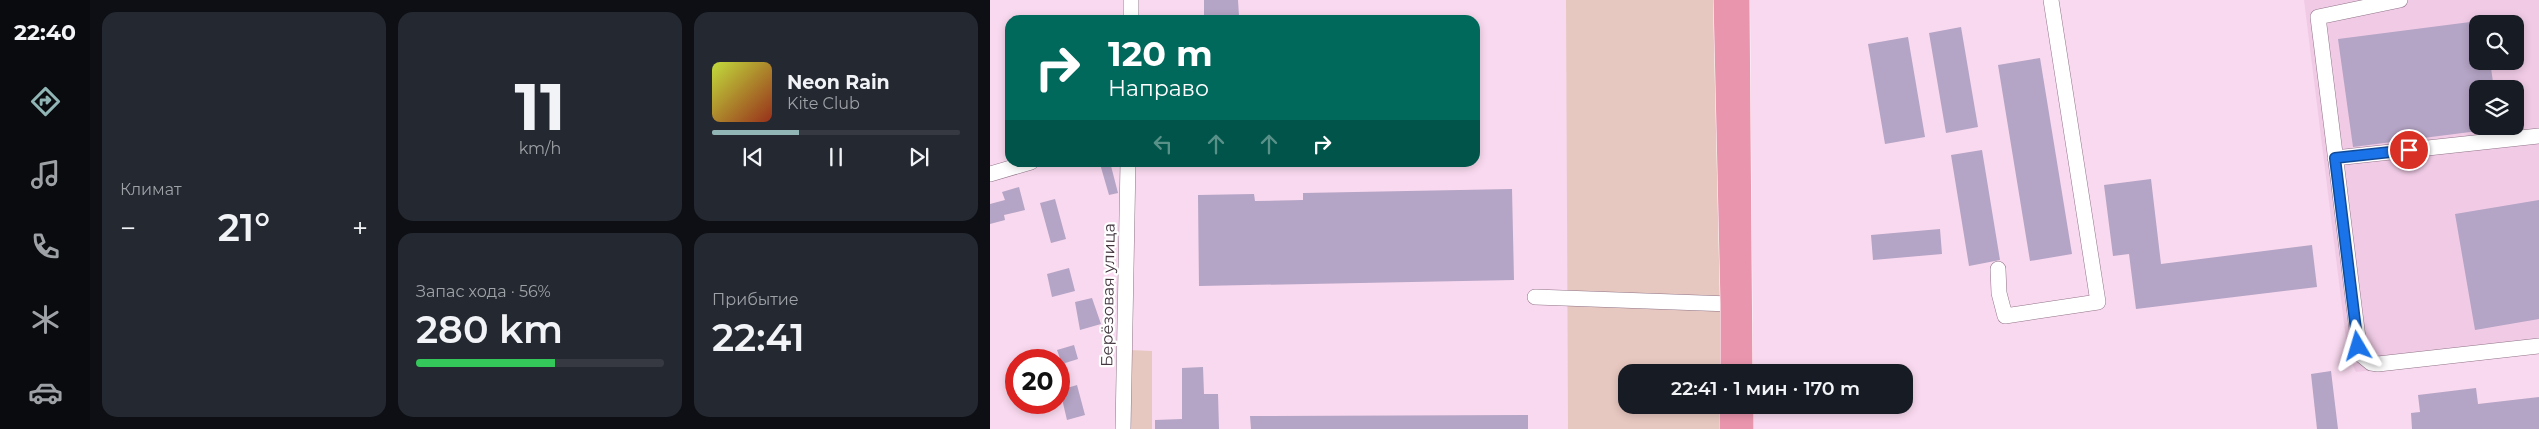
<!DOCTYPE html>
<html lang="ru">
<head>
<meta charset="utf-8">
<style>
  body { margin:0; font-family:Montserrat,sans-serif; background:#242831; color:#f1f3f6; height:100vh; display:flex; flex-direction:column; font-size:19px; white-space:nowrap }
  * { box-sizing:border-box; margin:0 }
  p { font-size:16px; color:#9ea1a6 }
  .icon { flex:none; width:28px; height:28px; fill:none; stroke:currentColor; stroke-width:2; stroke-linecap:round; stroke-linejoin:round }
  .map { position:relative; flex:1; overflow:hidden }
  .drawer { display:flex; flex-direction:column; gap:12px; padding:12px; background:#0d0f14; width:900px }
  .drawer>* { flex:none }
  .guide { position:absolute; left:15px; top:15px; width:475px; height:152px; border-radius:15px; box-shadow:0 2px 8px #0003; background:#00695c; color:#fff; overflow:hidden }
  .controls { position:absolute; left:1479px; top:15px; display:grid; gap:10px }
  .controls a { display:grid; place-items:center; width:55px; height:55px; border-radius:10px; background:#171b24; box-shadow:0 2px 8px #0003; font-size:25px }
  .speed { position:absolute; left:15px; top:349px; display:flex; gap:10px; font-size:25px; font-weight:700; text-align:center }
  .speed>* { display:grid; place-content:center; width:65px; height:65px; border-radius:50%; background:#171b24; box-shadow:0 2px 8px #0003; line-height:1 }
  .speed .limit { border:8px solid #d22; background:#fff; color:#111 }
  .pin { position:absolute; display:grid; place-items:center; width:42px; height:42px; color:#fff; margin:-21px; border:2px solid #fff; border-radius:50%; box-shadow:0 1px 5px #0007 }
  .me { position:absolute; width:55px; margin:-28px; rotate:353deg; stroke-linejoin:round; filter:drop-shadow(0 0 4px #0008) }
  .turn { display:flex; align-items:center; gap:18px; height:105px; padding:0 20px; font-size:22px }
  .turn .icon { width:65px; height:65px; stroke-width:2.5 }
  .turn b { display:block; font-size:35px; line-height:42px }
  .lanes { display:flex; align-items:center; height:48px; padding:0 20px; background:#0003; justify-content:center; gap:25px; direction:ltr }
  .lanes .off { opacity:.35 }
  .big { font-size:38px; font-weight:600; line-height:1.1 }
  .drawer .widget { flex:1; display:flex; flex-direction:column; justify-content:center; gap:8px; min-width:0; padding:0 18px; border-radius:15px; background:#242831 }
  .drawer .dial { align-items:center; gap:0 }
  .dial b { font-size:65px; line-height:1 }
  .song { display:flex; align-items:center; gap:15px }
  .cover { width:60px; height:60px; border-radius:8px; background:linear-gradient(135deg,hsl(70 70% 55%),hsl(10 70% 35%)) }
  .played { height:5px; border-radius:2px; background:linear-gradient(90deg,#91b4b5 35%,#363941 35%) }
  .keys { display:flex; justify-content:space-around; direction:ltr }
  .heat { display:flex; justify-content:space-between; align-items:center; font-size:28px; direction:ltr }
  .charge { height:8px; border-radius:4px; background:linear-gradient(90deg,#34c759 56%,#363941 0) }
  .drawer .tiles { flex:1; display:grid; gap:12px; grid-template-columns:repeat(3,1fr) }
  .widget:first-child { grid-row:span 2 }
  .trip { position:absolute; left:628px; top:364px; width:295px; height:50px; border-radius:15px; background:#171b24; box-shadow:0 2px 8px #0003; font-weight:600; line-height:50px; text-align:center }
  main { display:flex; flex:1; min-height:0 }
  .dock { display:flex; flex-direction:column; width:90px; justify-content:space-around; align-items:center; background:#090b0e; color:#9ea1a6 }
  .dock .icon { width:35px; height:35px }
  .dock .selected { color:#91b4b5 }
  .dock b { font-size:22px; color:#f1f3f6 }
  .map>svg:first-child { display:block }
  .built { fill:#f1cbe6; fill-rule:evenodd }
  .green { fill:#e7c8c0 }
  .building { fill:#b4a4c5 }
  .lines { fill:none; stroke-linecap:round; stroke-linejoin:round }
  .minor-casing { stroke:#907488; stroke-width:16 }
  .major-casing { stroke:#fff; stroke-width:20 }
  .minor { stroke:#fff; stroke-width:15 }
  .major { stroke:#ea95ae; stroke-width:19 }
  .route-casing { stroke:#114b97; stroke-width:12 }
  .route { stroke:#1a73e8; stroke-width:9 }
  .labels { text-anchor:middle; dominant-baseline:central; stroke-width:4.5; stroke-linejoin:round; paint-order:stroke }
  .street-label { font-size:16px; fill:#42353e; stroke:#fff }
</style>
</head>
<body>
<main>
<nav class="dock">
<b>22:40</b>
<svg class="icon selected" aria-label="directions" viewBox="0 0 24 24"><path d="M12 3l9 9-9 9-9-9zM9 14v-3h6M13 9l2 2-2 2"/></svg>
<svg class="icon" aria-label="music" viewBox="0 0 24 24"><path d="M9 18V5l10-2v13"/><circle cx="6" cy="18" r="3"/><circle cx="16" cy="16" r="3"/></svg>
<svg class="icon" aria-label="phone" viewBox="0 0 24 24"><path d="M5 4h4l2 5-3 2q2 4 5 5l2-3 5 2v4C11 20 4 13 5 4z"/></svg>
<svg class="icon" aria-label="climate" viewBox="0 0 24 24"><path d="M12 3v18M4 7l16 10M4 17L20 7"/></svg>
<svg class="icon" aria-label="car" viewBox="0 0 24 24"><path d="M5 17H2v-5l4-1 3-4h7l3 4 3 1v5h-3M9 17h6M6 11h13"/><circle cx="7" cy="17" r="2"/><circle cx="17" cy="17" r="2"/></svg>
</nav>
<section class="drawer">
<div class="tiles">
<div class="widget"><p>Климат</p>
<div class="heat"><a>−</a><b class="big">21°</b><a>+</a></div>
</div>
<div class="widget dial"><b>11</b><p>km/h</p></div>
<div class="widget">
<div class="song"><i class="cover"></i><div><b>Neon Rain</b><p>Kite Club</p></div></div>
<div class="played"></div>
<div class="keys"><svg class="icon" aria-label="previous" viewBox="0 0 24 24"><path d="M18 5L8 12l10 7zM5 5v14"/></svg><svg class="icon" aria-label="pause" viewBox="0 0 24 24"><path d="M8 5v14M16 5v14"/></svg><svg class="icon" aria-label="next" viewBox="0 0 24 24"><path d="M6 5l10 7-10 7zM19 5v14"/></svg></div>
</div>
<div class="widget"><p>Запас хода · 56%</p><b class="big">280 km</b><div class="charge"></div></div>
<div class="widget"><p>Прибытие</p><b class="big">22:41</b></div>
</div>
</section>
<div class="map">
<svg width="1549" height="429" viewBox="0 0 1549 429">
  <rect width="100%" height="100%" fill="#f9d9ef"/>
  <path class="built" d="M1314,0h235v351l-183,21 -8,-17zM1488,24h37v37h-37zM1488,89h37v37h-37z"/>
  <path class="green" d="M576,0h150l5,372h-95v33h95v24h-153z
    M139,350l23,1v78h-25z"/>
  <path class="building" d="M214,0h34l1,16 -35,1z
    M1488,21v40h12l4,28h-16v42l-125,16 -15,-108z
    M971,27l17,100 -32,6 -17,-100z
    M918,37l17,100 -40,7 -17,-100z
    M1050,58l32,196 -42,7 -32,-196z
    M992,150l18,110 -31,6 -18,-111z
    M120,162l8,31 -9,2 -9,-31z
    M1161,179l10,85 151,-19 5,42 -181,22 -7,-55 -16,2 -9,-71z
    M29,187l6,23 -21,5 1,5 -15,4v-20l15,-4 -3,-8z
    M522,189l2,91 -315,6 -1,-91 56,-1 1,7 48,-1v-7z
    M65,199l11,40 -15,4 -11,-40z
    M1549,200v119l-64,11 -20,-116z
    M950,229l2,25 -69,6 -2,-25z
    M79,268l6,23 -23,6 -5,-23z
    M102,298l9,26 -21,6 -5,-28z
    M84,345l4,14 -16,5 -5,-14z
    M213,367l1,27h14l1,35h-64v-9l27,-1v-51z
    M1341,371l7,58h-21l-6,-55z
    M87,385l8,30 -18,5 -5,-21 4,-1 -2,-6 3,-1v-3z
    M1486,388l2,16 61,-7v32h-127l-1,-16 9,-1 -2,-17z
    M538,415v14h-277l-1,-13z"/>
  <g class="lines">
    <defs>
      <path id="minor" d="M1410,0l-82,17 42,337 11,9 7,1 161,-18
        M141,20v-20
        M1345,158l204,-22
        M0,174l41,-12
        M1008,269l1,24 6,23 93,-14 -47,-302
        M545,297l195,7
        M133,429l5,-267"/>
      <path id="major" d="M733,0l7,304v68
        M750,0l3,372
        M754,405v24
        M739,429v-24"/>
    </defs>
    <use href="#minor" class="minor-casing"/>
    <use href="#major" class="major-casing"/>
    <use href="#minor" class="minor"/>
    <use href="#major" class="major"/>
  </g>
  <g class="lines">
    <defs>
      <path id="route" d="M1368,346l-23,-188 74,-8"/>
    </defs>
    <use href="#route" class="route-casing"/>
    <use href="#route" class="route"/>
  </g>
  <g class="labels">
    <g class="street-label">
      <text transform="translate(118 295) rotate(-89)">Берёзовая улица</text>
    </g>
  </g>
</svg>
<div class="controls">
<a><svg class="icon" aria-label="search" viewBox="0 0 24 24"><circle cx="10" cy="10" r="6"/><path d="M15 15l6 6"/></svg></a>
<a><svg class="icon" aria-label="layers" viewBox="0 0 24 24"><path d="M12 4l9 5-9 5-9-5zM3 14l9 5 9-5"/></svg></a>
</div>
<div class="speed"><div class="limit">20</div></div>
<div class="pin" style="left:1419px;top:150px;background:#d93025"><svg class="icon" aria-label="arrive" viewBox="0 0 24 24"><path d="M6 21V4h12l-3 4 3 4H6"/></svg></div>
<svg class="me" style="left:1368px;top:346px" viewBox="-20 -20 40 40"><path d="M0-17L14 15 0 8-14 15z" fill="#1a73e8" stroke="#fff" stroke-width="4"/></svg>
<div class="trip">22:41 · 1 мин · 170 m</div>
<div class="guide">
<div class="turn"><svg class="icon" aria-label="right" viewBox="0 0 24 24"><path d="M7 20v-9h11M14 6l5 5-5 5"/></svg><div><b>120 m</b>Направо</div></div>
<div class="lanes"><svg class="icon off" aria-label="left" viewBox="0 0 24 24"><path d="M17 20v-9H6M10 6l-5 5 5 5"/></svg><svg class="icon off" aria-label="ahead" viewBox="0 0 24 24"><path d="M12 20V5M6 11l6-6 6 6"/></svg><svg class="icon off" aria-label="ahead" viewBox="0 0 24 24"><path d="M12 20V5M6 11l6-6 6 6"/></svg><svg class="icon" aria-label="right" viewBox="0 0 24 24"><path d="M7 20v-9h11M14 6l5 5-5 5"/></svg></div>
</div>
</div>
</main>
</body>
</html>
